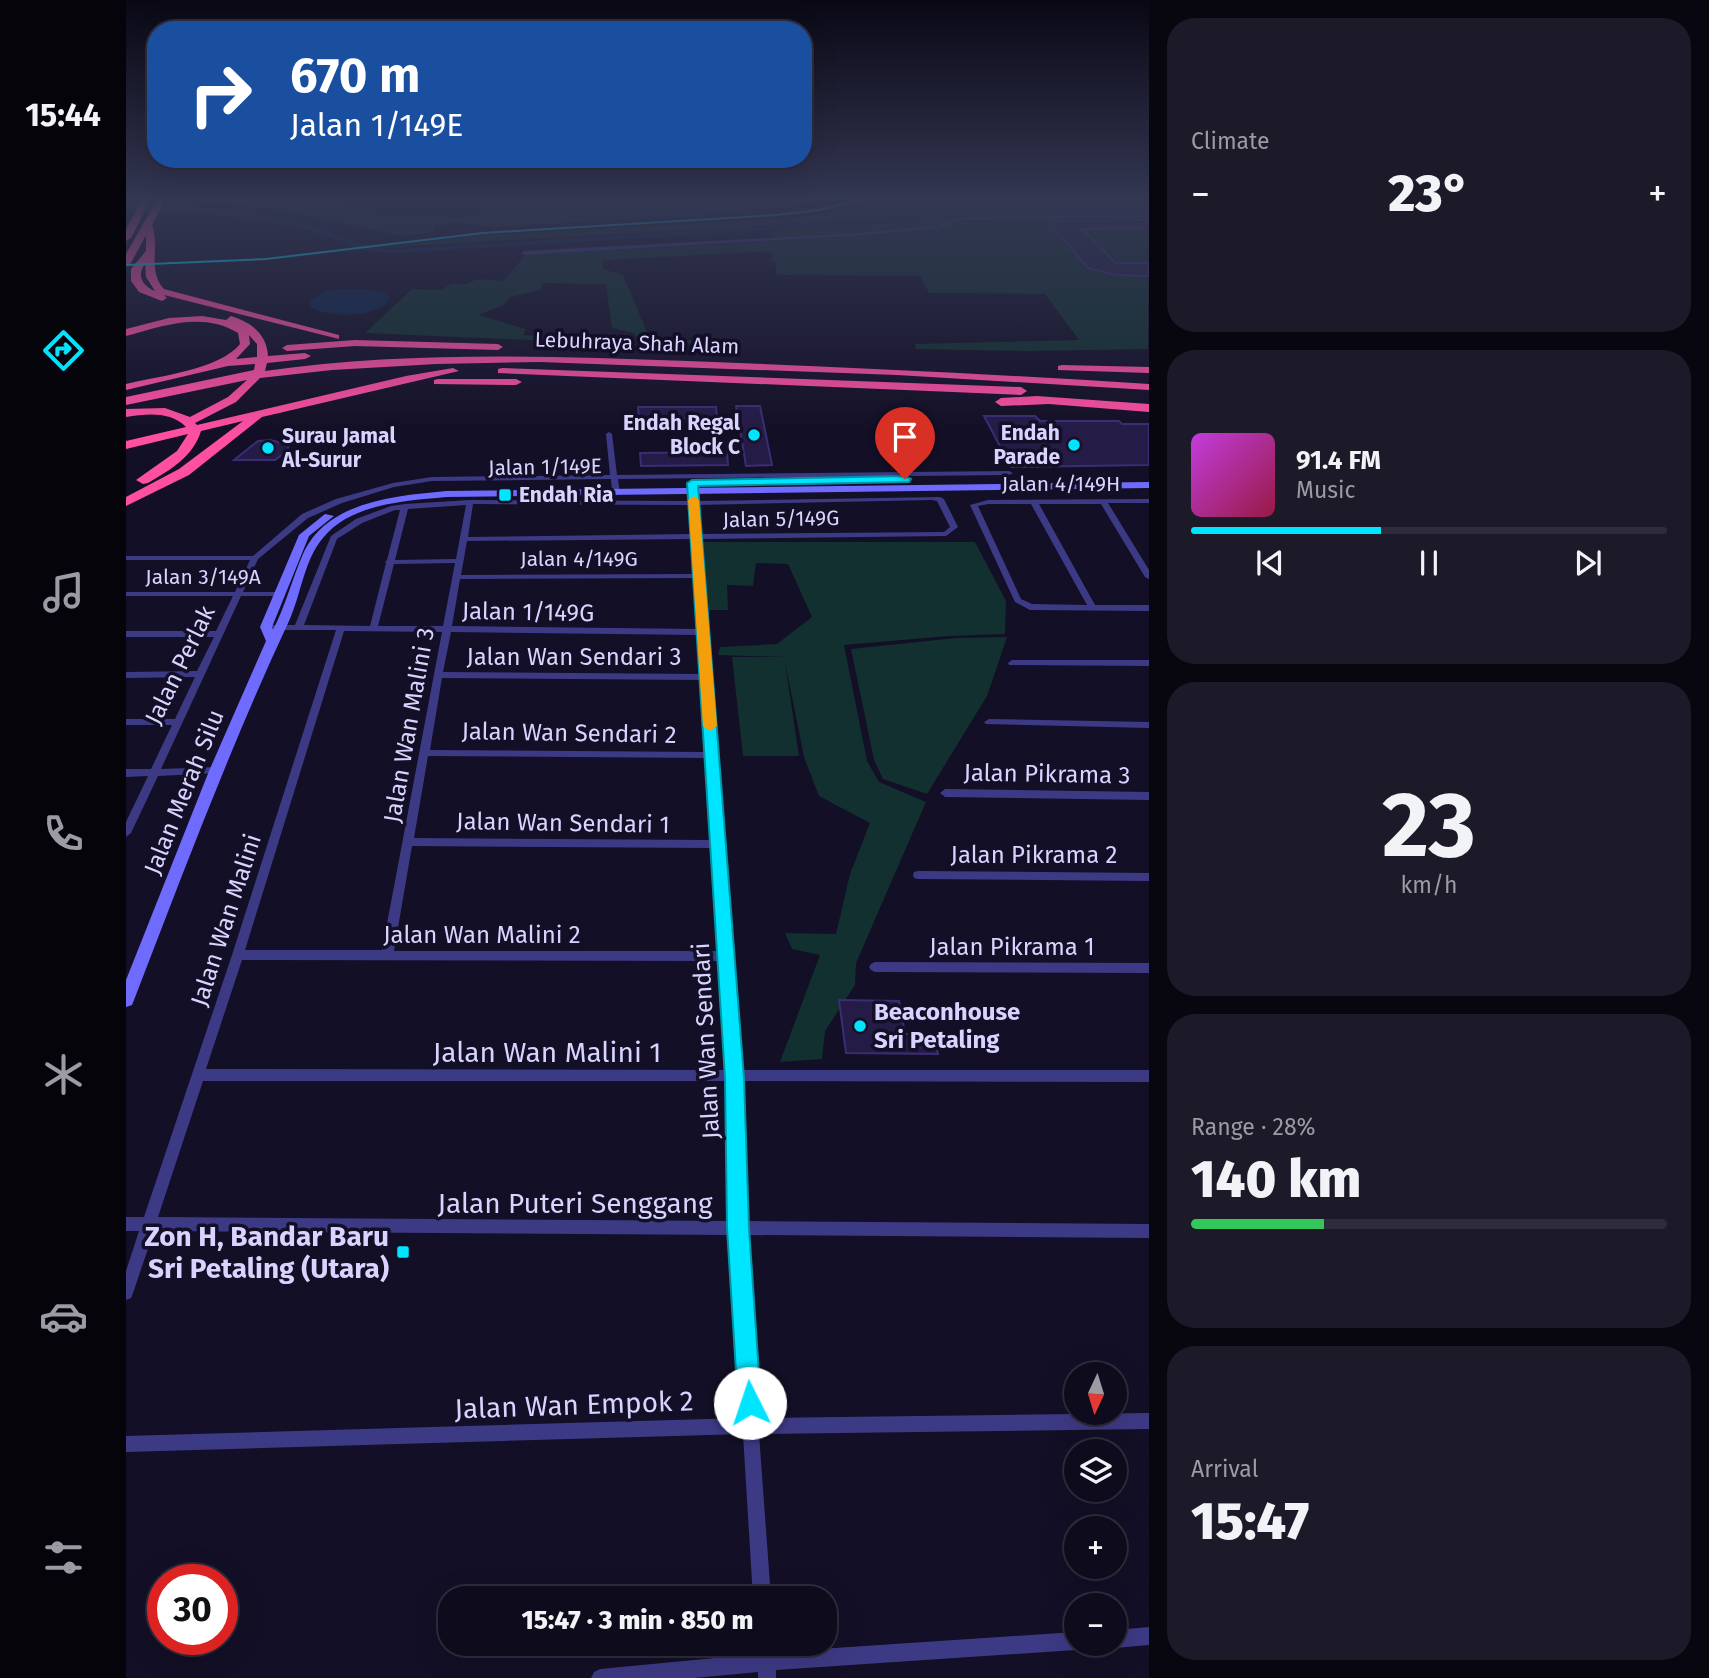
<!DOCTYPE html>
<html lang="en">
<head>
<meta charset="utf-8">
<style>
  body { margin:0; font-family:"Fira Sans",sans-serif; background:#1c1929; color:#f1f3f6; height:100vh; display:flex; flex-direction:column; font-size:26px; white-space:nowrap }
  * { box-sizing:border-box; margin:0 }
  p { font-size:23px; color:#9b9ba3 }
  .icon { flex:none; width:38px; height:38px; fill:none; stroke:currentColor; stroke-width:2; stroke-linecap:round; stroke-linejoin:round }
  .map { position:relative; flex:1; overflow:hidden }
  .side { display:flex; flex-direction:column; gap:18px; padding:18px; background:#08060f; width:560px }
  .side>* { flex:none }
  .banner { position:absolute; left:21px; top:21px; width:665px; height:147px; border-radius:28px; box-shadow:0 7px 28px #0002,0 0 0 2px #2e2b3b; background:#1a4fa0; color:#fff; overflow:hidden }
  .needle { width:46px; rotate:184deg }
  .buttons { position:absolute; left:938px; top:1362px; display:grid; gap:14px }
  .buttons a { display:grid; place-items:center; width:63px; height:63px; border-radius:50%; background:#0e0b1c; box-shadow:0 7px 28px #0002,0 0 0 2px #2e2b3b; font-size:35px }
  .speed { position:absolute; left:21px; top:1564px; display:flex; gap:14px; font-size:35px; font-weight:700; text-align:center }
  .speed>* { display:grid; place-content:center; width:91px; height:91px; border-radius:50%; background:#0e0b1c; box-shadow:0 7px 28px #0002,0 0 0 2px #2e2b3b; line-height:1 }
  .speed .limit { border:10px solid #d22; background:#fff; color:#111 }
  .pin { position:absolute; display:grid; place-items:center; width:60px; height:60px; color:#fff; margin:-72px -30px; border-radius:50% 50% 50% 0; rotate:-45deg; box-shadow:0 0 7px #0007 }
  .pin .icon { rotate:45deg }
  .me { position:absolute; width:77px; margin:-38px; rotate:356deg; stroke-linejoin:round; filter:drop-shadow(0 0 5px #0008) }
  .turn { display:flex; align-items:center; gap:24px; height:147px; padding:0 28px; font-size:32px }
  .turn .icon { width:91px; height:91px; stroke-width:2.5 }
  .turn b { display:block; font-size:49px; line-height:60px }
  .big { font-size:52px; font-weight:800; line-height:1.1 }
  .side .widget { flex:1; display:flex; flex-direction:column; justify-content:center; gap:10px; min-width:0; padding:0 24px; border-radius:28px; background:#1c1929 }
  .side .dial { align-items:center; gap:0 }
  .dial b { font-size:91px; line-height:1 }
  .song { display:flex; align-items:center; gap:21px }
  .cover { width:84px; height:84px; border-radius:10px; background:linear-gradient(135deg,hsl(290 70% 55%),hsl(340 70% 35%)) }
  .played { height:7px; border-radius:4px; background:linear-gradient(90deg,#00e5ff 40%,#2e2b3b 40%) }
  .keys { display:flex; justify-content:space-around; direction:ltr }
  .heat { display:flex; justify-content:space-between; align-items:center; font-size:38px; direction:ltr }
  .charge { height:10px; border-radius:5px; background:linear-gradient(90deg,#34c759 28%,#2e2b3b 0) }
  .trip { position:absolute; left:312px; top:1586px; width:399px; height:70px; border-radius:28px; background:#0e0b1c; box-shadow:0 7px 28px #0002,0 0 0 2px #2e2b3b; font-weight:800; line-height:70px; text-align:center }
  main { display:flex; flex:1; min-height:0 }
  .tab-bar { display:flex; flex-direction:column; width:126px; justify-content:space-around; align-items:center; background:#06040b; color:#9b9ba3 }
  .tab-bar .icon { width:49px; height:49px }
  .tab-bar .current { color:#00e5ff }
  .tab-bar b { font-size:32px; color:#f1f3f6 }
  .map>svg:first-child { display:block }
  .green { fill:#12302f }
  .water { fill:#0c2248 }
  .building { fill:#241b47; stroke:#3b2d73; stroke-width:2 }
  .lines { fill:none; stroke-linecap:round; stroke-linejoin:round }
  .street { fill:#3d3a85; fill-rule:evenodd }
  .secondary { fill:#6f6bff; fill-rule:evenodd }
  .highway { fill:#ff4fa3; fill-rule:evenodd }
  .tram { stroke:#00e5ff; stroke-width:2 }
  .route { fill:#00e5ff; stroke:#0095a6; stroke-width:2 }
  .slow { fill:#f59e0b }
  .poi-dot { fill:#00e5ff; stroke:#130f26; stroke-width:2.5 }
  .labels { text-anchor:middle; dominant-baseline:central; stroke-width:7; stroke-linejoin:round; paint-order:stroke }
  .far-street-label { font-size:21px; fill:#d9d4ff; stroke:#130f26 }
  .far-poi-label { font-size:21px; font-weight:bold; fill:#d9d4ff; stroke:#130f26; text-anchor:end }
  .street-label { font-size:24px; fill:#d9d4ff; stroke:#130f26 }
  .poi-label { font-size:24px; font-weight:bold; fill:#d9d4ff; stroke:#130f26; text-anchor:start }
  .near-street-label { font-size:28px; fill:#d9d4ff; stroke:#130f26 }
  .near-poi-label { font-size:28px; font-weight:bold; fill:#d9d4ff; stroke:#130f26; text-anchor:end }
</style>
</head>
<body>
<main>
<nav class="tab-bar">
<b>15:44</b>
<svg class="icon current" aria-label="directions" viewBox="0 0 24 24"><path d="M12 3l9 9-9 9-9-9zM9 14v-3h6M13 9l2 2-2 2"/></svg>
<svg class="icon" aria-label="music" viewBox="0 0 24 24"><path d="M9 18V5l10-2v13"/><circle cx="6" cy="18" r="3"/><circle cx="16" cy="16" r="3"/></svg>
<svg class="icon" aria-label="phone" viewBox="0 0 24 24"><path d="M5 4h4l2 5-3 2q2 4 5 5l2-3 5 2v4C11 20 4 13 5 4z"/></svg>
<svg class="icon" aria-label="climate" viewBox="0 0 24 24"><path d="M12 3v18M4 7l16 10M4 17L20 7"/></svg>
<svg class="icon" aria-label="car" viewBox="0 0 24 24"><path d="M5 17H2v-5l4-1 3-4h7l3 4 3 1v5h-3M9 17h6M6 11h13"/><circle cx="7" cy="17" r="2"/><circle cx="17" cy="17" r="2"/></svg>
<svg class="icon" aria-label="filters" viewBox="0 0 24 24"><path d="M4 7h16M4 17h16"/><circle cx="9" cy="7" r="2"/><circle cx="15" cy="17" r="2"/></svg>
</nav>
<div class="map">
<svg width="1023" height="1678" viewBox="0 0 1023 1678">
  <rect width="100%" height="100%" fill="#130f26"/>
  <path class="green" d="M48,198h133l-2,4 73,11 -5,5h108l4,-20h349l-76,13 -264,16 -33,-4 -26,2v7l-34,4 -100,-23 -73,-10h-57z
    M754,198h131l-50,5 -51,14 -534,31 107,-13 313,-17 36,-6z
    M944,202l79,7 -1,140 -122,2 -110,-2 -1,-5 164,-4 -34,-46 -116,-1 -9,-17 -143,-1 -2,-13h-4l2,-9 -17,-1 -153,8v9l20,6 27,64 60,2v2l-71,1 -5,-11 -22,-5 -6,-44 -63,-1 -3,7 -30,7 -7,8 -24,10 47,14 -3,6 94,6 3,-5 7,1 -2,7 -260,-11 47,-44 29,1 10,-6h16l10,-5 27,2 21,-26 247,-14 -1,-10 147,-10 49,-14 31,-4z
    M577,542h272l31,59 -1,33 -56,2 -105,9 23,116 12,21 47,20 -70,161 -1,22 -30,46 -3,28 -42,3 40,-107 -28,-6 -7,-16 51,1 14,-60 20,-51 -51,-27 -15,-39 -19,-95 14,94h-56l-11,-99h52l-66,-2 2,-8 57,-3 35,-27 -24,-53 -32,-1 -3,23 -26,-1 1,25h-19z
    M881,637l-20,59 -60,98 -44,-15 -9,-19 -23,-111 105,-11z"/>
  <path class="water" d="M887,199l81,1 55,6v3c-50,-4 -102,-11 -152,-6 -27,2 -52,14 -79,18l-522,32 -28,-2 -72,-25 -107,-16 -63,1v-4c57,-2 115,3 171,15 30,7 63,25 92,28l523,-33 51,-13z
    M215,289l30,1 17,5 2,4c-10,19 -65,20 -80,7l1,-7 17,-8z"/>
  <path class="building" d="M1023,220v8l-67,1 33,34h34v13l-33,-1 -28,-7 -37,-44 6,-3z
    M610,406h24l12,59 -26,1z
    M512,407h78l1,11 -78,1z
    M858,416h51l5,5h79l3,3h27v41l-138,2z
    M144,440l19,5 -2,6 -12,9h-41l24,-19z
    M601,452l1,13 -87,1 -1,-13z
    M713,1000l60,1 6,33h29l4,20 -92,-1z"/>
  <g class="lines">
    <path class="street" d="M1000,198h5l18,11v3z
      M1023,215v2l-193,3 -14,7 -4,-1 17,-8z
      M809,226l2,2 -74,7 -339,20 -3,-2 3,-2 339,-18z
      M483,432l3,2 5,41 392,-4 4,2 -4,2 -391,4 2,14 -4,2 -4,-2 -1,-14 -179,2 -38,6 -52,16 -34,15 -50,41 -15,33h37l4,2 -4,2h-39l-80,173 55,-2 5,4 -2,2 -61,3 -27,57 -5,4v-15l22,-46 -22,1v-8h25l21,-44h-46v-6h49l20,-42 -69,1v-6l71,-1 17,-34h-88v-6h90l17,-35h-107v-4h109l15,-32h-124v-4h127l49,-42 34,-15 57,-16 39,-6 178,-2 -4,-41z
      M563,481l7,2 1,18 243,-4 4,2 14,28 -12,9 -246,3 2,35 2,2 -1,2 4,52 2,2 -2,2 3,41 3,2 -3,2 30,391h409v12l-409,-1 5,140 404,3v14l-403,-3 12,183 391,-5v16l-390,5 12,164h-18l-10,-164 -617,18v-16l616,-18 -11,-183 -577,-4 -21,62 -2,5 -5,2v-29l13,-40h-13v-14h18l88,-262 104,-325h-70l-3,-1v-4h32l36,-89 25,-17 35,-13 14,-2 65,-4 220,1zM806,500l5,1 13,26 -6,5 -245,2 -2,-29zM347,504l217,1 2,29 -224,3zM340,505l-10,54 -61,1 13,-51zM269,510h5l-13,50 -2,2 1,1 -16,63 -66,-1 33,-86 25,-16zM566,539l2,35 -233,1 6,-34zM329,563l-12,63h-65l16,-62zM569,578l3,51 -246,-3 8,-47zM218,631l98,1 -60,318h-137zM325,632l247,3 3,39 -258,-2zM316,678l259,2 5,72 -276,-2zM302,756l279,2 5,82 -298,-2zM286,846l300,2 7,103h-325zM116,960l478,1 7,109 -521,-1zM77,1081h525l3,140 -573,-4z
      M1023,499v4h-41l41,67v9l-4,-2 -44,-73h-62l56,101h54v6l-119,-1 -15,-8 -45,-97 18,-5zM862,504h43l56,101 -55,-1 -11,-5 -43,-93z
      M886,660h137v6l-140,-1 -1,-2z
      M863,719l160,3v6l-163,-4 -2,-2z
      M819,789l204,3v8l-204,-3 -5,-4z
      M792,871l231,2v8l-231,-2 -4,-1 -1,-3 1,-3z
      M749,962l274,1v10l-274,-1 -4,-2 -2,-3 2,-3z
      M1023,1627v18l-34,3 -6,-3 -1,-2h7v-13z
      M950,1632v11h8l-2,4 -6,3 -300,20v8h-18v-6l-64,6h-103l3,-6 6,-3 157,-15 -1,-11h18l1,9z"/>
    <path class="secondary" d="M1023,482v6l-703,9c-40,4 -95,6 -123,41 -19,22 -22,57 -34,83 -58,124 -106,252 -155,379l-2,5 -6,2v-27l83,-209 57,-130 -6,-14 39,-92 26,-21 9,2 -25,20 -37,91 1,3c13,-25 19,-51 30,-76 24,-53 92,-58 143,-63z"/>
    <path class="highway" d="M17,198h8l-20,40 -5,3v-12z
      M32,198h8l-14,27c8,21 -5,46 12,64l175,46v4l-175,-44 3,3 -5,3 -23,-9 -8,-11v-12l15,-18v-16l-15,28 -5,3v-12zM19,264l1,13 9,14c-12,-5 -19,-15 -10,-27z
      M76,316l24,4 5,-4c20,6 36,18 37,40l37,-3 6,3 -6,3 -38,4 -2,8c140,-20 282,-15 423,-10 154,6 307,13 461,23v6l-252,-15 -357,-13 -104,2 -104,6 -72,8 -24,24 -41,21 2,2 209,-49 47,-8 6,3 -197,46 -73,58 -63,31v-9l53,-28 64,-48 -42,10c-8,26 -31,39 -53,52l-5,1 -7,-4 41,-29 11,-17 -62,15v-8l60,-14c-16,-16 -39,-13 -60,-10v-8l39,-1 25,9 38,-20 19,-17 -121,25v-8l128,-27 1,-6 -27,2 -102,24v-6c32,-8 93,-14 114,-40l-2,-11c-35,-22 -76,-7 -112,3v-7l43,-11zM123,335l8,9v13l-21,2 14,-15z
      M229,340l143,4 5,3 -5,3 -143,-4 -68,5 -5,-3 5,-3z
      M936,365l87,2v6l-91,-3v-4z
      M376,368l519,19 6,4 -6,4 -523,-22v-4z
      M312,379h78l6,3 -6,3 -82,-1v-4z
      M911,396l112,8v8l-100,-8 -48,2 -6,-4 6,-4z"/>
    <path class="tram" d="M0,265l140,-6 217,-26 293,-18 42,-5 51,-12"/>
  </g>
  <linearGradient id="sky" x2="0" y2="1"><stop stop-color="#0a0815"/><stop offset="0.46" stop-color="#333752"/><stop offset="1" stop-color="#333752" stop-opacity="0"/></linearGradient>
  <rect width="1023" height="433" fill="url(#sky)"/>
  <path class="route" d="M779,476l6,3 -2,3 -211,4 46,592 5,150 12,175 -3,8 -8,4 -9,-4 -3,-8 -11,-175 -2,-150 -38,-595 5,-3z"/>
  <path class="slow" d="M568,496l5,4 18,226 -7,5 -7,-5 -15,-226z"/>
  <g class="poi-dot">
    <circle cx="628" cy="435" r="7"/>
    <circle cx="948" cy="445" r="7"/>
    <circle cx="142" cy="448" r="7"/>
    <rect x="372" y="488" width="14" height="14" rx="3.5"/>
    <circle cx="734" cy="1026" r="7"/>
    <rect x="270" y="1245" width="14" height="14" rx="3.5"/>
  </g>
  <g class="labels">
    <g class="far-street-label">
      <text transform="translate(511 343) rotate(2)">Lebuhraya Shah Alam</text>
      <text transform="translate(419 467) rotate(-1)">Jalan 1/149E</text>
      <text x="935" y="484">Jalan 4/149H</text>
      <text transform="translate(655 519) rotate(-1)">Jalan 5/149G</text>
      <text x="453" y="559">Jalan 4/149G</text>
      <text x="77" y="577">Jalan 3/149A</text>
    </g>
    <g class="far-poi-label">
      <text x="614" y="423">Endah Regal<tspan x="614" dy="24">Block C</tspan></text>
      <text x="934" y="433">Endah<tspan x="934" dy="24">Parade</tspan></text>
      <text x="156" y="436" text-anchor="start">Surau Jamal<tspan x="156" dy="24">Al-Surur</tspan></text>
      <text x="393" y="495" text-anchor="start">Endah Ria</text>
    </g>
    <g class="street-label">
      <text transform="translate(402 612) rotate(1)">Jalan 1/149G</text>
      <text x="448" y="657">Jalan Wan Sendari 3</text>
      <text transform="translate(54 665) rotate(-64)">Jalan Perlak</text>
      <text transform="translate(283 725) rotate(-80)">Jalan Wan Malini 3</text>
      <text transform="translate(443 733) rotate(1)">Jalan Wan Sendari 2</text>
      <text transform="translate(921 774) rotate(1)">Jalan Pikrama 3</text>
      <text transform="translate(58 792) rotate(-68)">Jalan Merah Silu</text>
      <text transform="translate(437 823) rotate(1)">Jalan Wan Sendari 1</text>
      <text x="908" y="855">Jalan Pikrama 2</text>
      <text transform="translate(100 920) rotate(-72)">Jalan Wan Malini</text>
      <text x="356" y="935">Jalan Wan Malini 2</text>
      <text x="886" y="947">Jalan Pikrama 1</text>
      <text transform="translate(580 1041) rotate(-93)">Jalan Wan Sendari</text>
    </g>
    <g class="poi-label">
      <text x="748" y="1012">Beaconhouse<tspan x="748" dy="28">Sri Petaling</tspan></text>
    </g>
    <g class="near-street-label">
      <text x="421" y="1052">Jalan Wan Malini 1</text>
      <text x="449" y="1203">Jalan Puteri Senggang</text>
      <text transform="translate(448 1405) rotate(-2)">Jalan Wan Empok 2</text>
    </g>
    <g class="near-poi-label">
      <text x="263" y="1236">Zon H, Bandar Baru<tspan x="263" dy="32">Sri Petaling (Utara)</tspan></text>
    </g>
  </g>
</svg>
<div class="buttons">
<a><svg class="needle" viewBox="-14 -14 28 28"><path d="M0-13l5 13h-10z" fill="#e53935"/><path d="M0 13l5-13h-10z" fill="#9b9ba3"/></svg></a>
<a><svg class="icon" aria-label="layers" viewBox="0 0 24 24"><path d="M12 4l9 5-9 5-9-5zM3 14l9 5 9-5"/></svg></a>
<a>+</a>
<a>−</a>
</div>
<div class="speed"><div class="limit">30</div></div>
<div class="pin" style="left:779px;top:479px;background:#d93025"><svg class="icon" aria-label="arrive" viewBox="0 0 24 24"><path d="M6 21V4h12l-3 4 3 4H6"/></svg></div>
<svg class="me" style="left:624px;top:1403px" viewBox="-20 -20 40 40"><circle r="19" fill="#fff"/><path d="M0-13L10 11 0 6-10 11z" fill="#00e5ff"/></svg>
<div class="trip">15:47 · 3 min · 850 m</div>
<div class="banner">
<div class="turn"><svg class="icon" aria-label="right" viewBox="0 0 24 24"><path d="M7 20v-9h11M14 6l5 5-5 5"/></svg><div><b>670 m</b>Jalan 1/149E</div></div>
</div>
</div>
<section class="side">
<div class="widget"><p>Climate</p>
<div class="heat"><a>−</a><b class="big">23°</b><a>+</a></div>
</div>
<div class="widget">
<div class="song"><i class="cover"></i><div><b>91.4 FM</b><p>Music</p></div></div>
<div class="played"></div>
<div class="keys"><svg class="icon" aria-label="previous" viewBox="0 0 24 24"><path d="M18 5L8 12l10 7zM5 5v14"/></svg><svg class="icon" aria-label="pause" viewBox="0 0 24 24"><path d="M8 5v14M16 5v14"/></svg><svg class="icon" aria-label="next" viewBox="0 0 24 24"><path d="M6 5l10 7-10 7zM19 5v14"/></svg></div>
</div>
<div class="widget dial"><b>23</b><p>km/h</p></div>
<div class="widget"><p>Range · 28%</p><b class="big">140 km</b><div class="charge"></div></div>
<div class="widget"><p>Arrival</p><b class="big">15:47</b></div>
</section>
</main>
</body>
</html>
